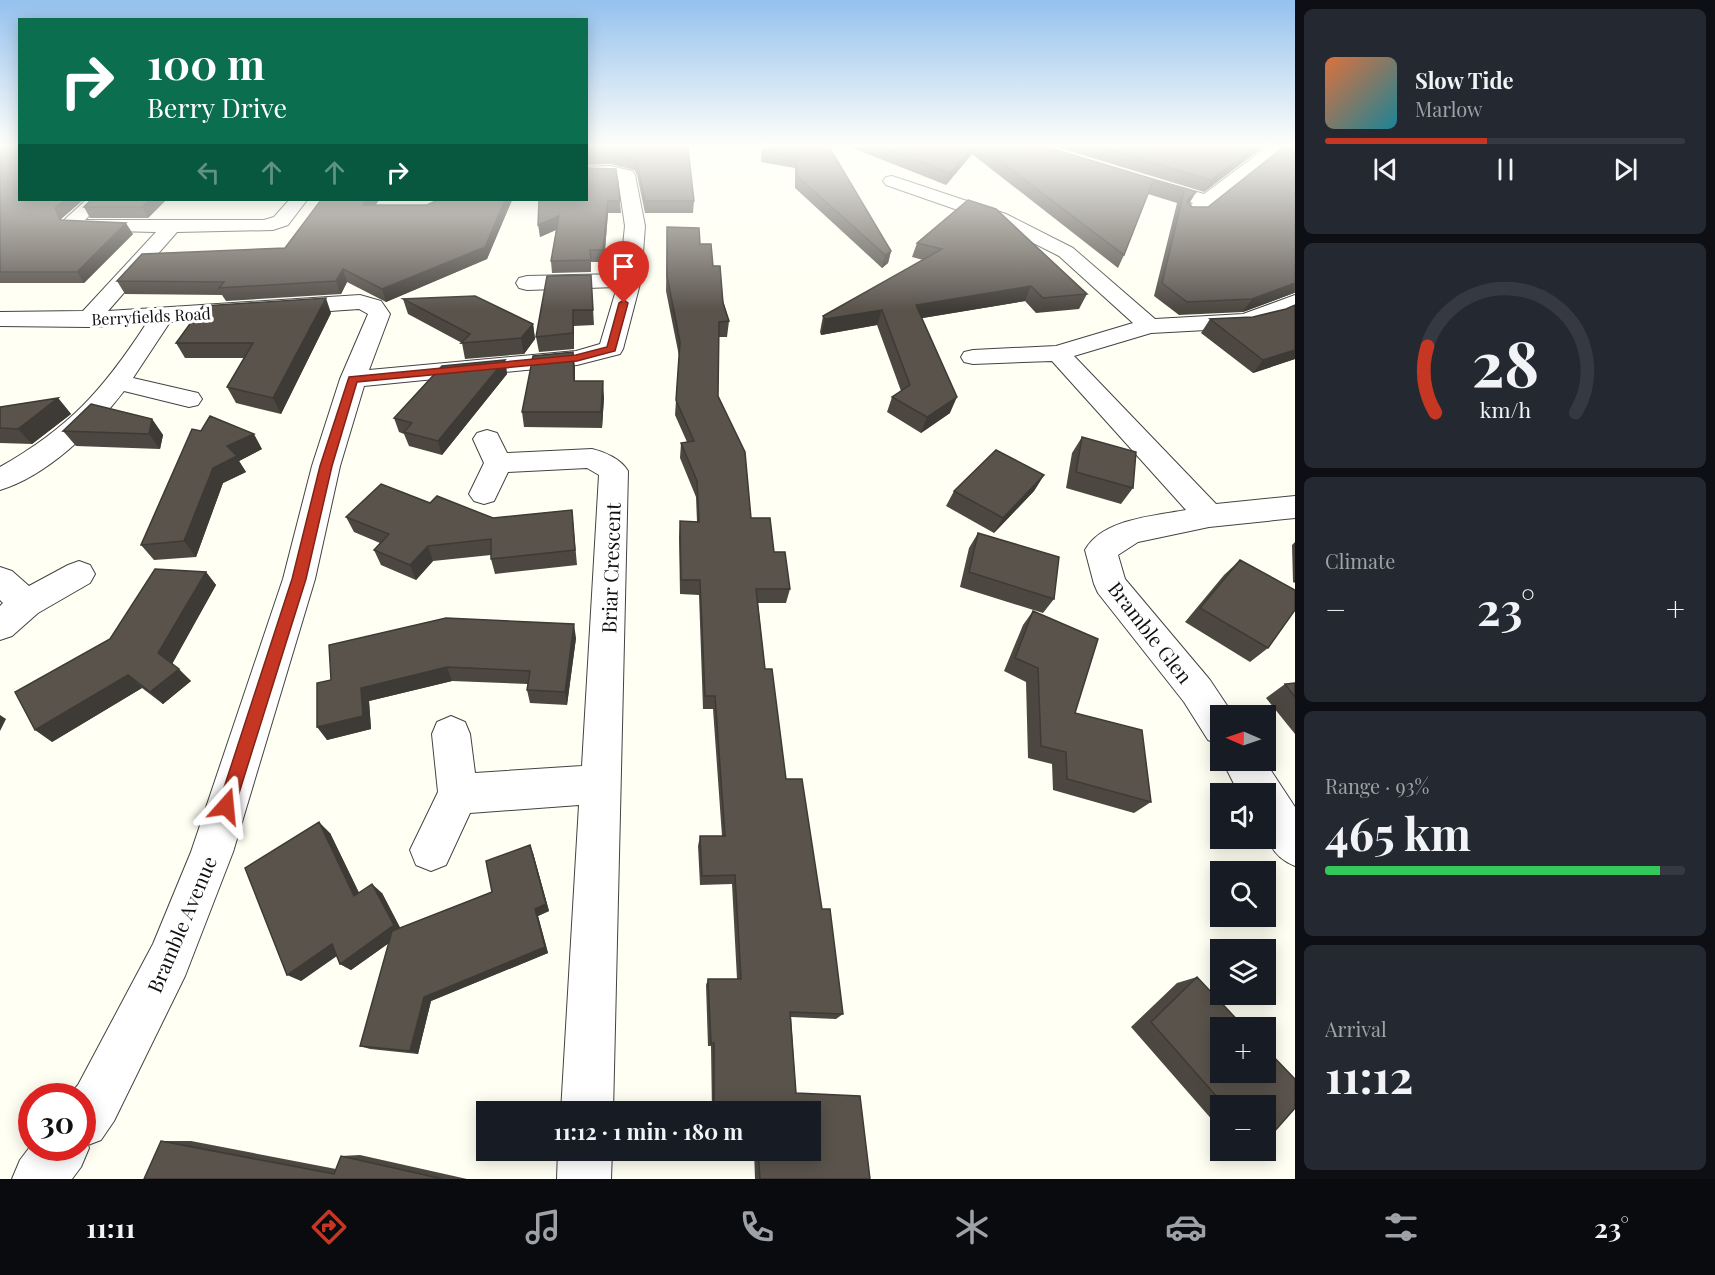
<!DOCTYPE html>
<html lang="en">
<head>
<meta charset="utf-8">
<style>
  body { margin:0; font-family:"Playfair Display",serif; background:#242831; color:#f1f3f6; height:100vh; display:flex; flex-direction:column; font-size:22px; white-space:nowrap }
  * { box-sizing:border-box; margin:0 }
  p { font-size:20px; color:#9ea1a6 }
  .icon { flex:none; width:33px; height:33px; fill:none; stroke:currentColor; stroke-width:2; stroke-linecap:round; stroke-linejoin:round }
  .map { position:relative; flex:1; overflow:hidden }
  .details { display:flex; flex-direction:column; gap:9px; padding:9px; background:#0d0f14; width:420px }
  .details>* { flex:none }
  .banner { position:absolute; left:18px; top:18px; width:570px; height:183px; border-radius:0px; box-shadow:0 3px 15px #0003; background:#0b6e4f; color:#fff; overflow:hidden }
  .needle { width:39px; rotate:272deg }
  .buttons { position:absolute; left:1210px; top:705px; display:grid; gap:12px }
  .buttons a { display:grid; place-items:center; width:66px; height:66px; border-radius:0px; background:#171b24; box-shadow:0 3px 15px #0003; font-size:30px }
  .speed { position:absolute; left:18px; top:1083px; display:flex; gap:12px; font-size:30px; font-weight:700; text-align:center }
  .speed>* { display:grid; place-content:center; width:78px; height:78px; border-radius:50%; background:#171b24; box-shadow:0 3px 15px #0003; line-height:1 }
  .speed .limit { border:9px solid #d22; background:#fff; color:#111 }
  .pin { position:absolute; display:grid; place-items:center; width:51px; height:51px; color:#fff; margin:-62px -26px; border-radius:50% 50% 50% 0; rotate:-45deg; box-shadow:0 0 6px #0007 }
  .pin .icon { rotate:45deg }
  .me { position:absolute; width:66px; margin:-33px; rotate:18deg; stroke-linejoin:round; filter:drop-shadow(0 0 4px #0008) }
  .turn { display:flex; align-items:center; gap:21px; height:126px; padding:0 30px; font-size:27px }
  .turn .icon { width:78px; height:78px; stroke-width:2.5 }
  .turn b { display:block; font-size:42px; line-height:51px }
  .lanes { display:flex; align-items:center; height:57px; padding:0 30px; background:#0003; justify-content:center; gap:30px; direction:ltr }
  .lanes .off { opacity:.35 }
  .big { font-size:45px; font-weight:700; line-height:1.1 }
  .details .widget { flex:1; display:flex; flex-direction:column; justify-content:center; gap:9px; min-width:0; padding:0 21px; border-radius:9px; background:#242831 }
  .details .dial { align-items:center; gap:0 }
  .dial svg { height:156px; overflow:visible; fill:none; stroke:#363941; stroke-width:7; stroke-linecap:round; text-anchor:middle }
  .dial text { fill:#f1f3f6; stroke:none }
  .song { display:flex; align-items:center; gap:18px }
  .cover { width:72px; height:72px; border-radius:9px; background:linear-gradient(135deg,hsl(20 70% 55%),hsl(190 70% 35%)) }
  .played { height:6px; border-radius:3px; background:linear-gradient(90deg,#c53623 45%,#363941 45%) }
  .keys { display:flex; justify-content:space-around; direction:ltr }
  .heat { display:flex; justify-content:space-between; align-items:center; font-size:33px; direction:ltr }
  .charge { height:9px; border-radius:4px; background:linear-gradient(90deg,#34c759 93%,#363941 0) }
  .trip { position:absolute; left:476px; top:1101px; width:345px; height:60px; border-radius:0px; background:#171b24; box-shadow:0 3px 15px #0003; font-weight:700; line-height:60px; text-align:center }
  .tabs { display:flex; height:96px; justify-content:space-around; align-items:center; background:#090b0e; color:#9ea1a6 }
  .tabs .icon { width:42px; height:42px }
  .tabs .on { color:#c53623 }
  .tabs b { font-size:27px; color:#f1f3f6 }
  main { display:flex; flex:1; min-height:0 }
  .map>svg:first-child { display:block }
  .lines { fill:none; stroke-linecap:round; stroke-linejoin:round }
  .minor-casing { stroke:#434343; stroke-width:2 }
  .minor { fill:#fff; fill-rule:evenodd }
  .wall { fill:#4d4741 }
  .shaded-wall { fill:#3e3a35 }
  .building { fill:#59534c; stroke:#3e3a35; stroke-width:1.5 }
  .route { fill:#c53623; stroke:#802317; stroke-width:1.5 }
  .labels { text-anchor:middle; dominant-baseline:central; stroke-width:6; stroke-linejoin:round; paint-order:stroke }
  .far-street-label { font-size:16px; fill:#101010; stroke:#fff }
  .street-label { font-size:20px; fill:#101010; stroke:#fff }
</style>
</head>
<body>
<main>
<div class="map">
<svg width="1295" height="1179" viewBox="0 0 1295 1179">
  <rect width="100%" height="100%" fill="#fffff3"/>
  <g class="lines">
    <defs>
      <path id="minor" d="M1270,145h19l-90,72h-14l-3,-4 11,-10 -48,-15 -3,-4 3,-4 6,-1 53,15z
        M611,166l21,5 3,4 10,51 -4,54 -18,69 -3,5 -43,11 -213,21 -24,80 -25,113 -82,273 -48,124 -71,145 -13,19 -13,5 1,3 -8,19 -9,12h-60l8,-19 12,-16v4h50v-52h-14l10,-11 75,-141 38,-92 92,-273 29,-113 28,-87 28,-65 -9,-5 -189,13 -37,56 65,15 4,6 -4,6 -9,2 -65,-16c-29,38 -77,85 -124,99v-23c69,-39 103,-77 146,-143l-58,3 -88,-1v-14l83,-1 73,-79 -87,-2 -6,-9 23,-21h19l-20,20h179l10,-3 15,-17h18l-19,25 -15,5 -96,2 -69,79 252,-16 21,6 9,13 -21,56 207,-19 24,-7 17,-57 -90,3 -8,-2 -3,-5 3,-5 8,-2 93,-2 5,-48 -7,-48 -32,-1v-10z
        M892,176l114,38 67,34 82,71 88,-5 52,-19v15l-20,10 -32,8 -92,5 -77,23 142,148 79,-8v22l-86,9 -71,15 -20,13 7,24 85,101 24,36h-13v29l-13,-5 -24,-38 -86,-109 -4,-9 -9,-34c17,-31 69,-34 101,-40l-134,-149 -79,3 -9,-2 -3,-5 3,-5 9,-2 83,-4 77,-23 -74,-67 -67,-34 -106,-37 -3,-4 3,-4z
        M487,430l10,3 10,20 85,-4c13,3 29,10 36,22l-15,641h-52l18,-307 -109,8 -24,52 -15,6 -15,-6 -6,-15 28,-58 -6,-58 5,-12 14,-6 14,6 5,12 5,39 107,-7 17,-291 -12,-7 -79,4 -14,29 -10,3 -10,-3 -5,-7 15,-31 -11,-24 4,-6z
        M79,561l11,4 5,9 -5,9 -52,30 -26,23 -12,4v-34l3,-3 -3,-3v-33l12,4 17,15 39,-21z
        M1222,760h42l31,47v59c-34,-14 -29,-41 -29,-72h-27z
        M558,1150h54l-1,29h-54z"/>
    </defs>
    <use href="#minor" class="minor-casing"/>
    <use href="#minor" class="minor"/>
  </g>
  <path class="wall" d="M0,145l20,55h63l-22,19 1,1 71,14 -49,49h-84z
    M586,145h101l7,56 -1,12h-48l-8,-38 -3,-5 -23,-6 -25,1z
    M828,145l63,106 -3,12 -6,5 -87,-80v-20l-34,-6 1,-12z
    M845,145h195l156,47 -7,11 3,4h16l87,-62v148h-1l-51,19 -64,3 -25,-19 23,-93 -29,-9 -24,61 -6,13 -146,-114 -26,31z
    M1050,145h216l-62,47z
    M166,200l-18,18h-58l-6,-11z
    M321,200h58l-4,5h52l11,-5h74l-25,59 -101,43 -39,-20 -6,12 -115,7 -4,-6 -97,-1 -8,-13 168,-33z
    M539,200l81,1 1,12h-13l-4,49h-13v10l-39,1 -1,-12 5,-31 -16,7z
    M968,200l119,94 -8,15 -43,4 -11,-12 -103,17 28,95 -29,20 -34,-21 5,-15 9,-6 -24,-66 -56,10 -1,-3 3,-16 100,-56 -11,-3 5,-14z
    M667,227l33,17 13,22 16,55 -2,16h-9v59l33,122 23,34 16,37 -4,14h-28l7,66 21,110 36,130 21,105 -7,5 -45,-2 5,76 74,86h-115l-1,-29h56v-38h-98l-1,-66h-3l-2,-61 2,-6h29l-5,-95 -32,1 -2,-39 2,-10h22l-9,-127h-10l-4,-114 -19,-1 -1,-57 1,-16 17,1 -1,-25 -16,-39 1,-15 6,-1 -12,-27 4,-59 -13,-65z
    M591,275l3,50 -20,1v23l-35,3 -3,-15z
    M403,299l130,25 2,15 -11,15 -59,5 -3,-16 -54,-29z
    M1286,309l9,50 -42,14 -52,-40 9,-14 43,-2z
    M331,313l-50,101 -45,-11 -9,-16 17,-29h-59l-9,-15z
    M505,360l2,14 -65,81 -33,-9 -5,-12 -5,-2 -5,-14z
    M575,367v14l29,16 -2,31 -78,-1 -2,-15z
    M58,398l13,16 -39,30 -32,-1v-36z
    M152,419l11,16 -3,14 -84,-3 -13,-15z
    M192,429l70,20 -23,12 7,11 -23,11 -27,74 -42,3 -13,-15z
    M1082,437l51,51 -12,16 -55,-16 6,-35z
    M1044,475l-10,16 -40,42 -48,-27 8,-15z
    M430,503l63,15 79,-8 5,55 -82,9 -4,-15v-4l-58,6 -17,19 -35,-15 -7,-15 6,-7 -26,-11 -8,-15z
    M978,533l76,66 -11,14 -83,-26 9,-39z
    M1295,542v41l-2,-1 -1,-37z
    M1240,560l28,88 -18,14 -65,-40 39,-47z
    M206,572l10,13 -44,79 19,17 -28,23 -21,-16 -90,54 58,-103z
    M1033,611l42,102 76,89 -17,11 -81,-23 -1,-26 -24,-6 -2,-76 -22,-11 19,-46z
    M576,638l-9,67 -37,-2 -3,-13 1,-6 -76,-3 -83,20 2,28 -44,11 -10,-57z
    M1295,683v51l-29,-36 19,-14z
    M330,833l29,60h23l18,35 92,-36 41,-39 16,58 -11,5 10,37 -117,48 -13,53 -48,-5 -10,-3 29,-103 -38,27 -11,-6 -3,-8 -36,25z
    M1197,977l69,129h-45v24l-90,-103 46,-44z
    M161,1141h30l145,28 5,-13 19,-1 107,24h-323z"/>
  <path class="shaded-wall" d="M974,145h1l-3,9 -26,31 4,-12z
    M1258,145h8l-62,47 7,-12z
    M1196,192l-7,12 -2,-3z
    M65,200h18l-22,19 6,12 -7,-11 -5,-12z
    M150,200h16l-18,18 -6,-11z
    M367,200h12l-12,17 -4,-12z
    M505,200h7l-25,59 -101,43 -4,-13z
    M608,201v12l-4,49 -1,-12z
    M559,216l1,12 -20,9 -2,-12z
    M126,223l7,11 -49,49 -7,-11z
    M891,251l-3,12 -6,5 3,-13z
    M343,269l4,13 -6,12 -5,-13z
    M1295,283l-1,10 -51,19 9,-13z
    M1031,286l-6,15 -114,19 5,-15z
    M326,298l5,15 -50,101 -8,-16z
    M573,310l1,16v23l-1,-16z
    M882,310l-5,15 -56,10 4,-16z
    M533,324l2,15 -11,15 -3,-16z
    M1295,350v9l-42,14 10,-13z
    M573,352l2,15v30l-1,-16z
    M505,360l2,14 -65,81 -4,-14z
    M603,381l1,16 -2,31 -1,-16z
    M957,397l-7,16 -29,20 6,-16z
    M58,398l13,16 -39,30 -14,-15z
    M152,419l11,16 -3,14 -11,-15z
    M254,434l8,15 -23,12 7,11 -23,11 -27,74 -12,-16 29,-73 14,-22z
    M1044,475l-10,16 -40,42 9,-15z
    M428,546l5,15 -17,19 -6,-15z
    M206,572l10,13 -45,81 -13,-13z
    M574,624l2,14 -9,67 -2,-13z
    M447,667l5,14 -83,20 2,28 -44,11 -10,-13 44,-39z
    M179,669l12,12 -28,23 -13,-12z
    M128,675l14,13 -90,54 -17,-12z
    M0,715l6,4 -6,12z
    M319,822l11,11 35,72 -11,-9z
    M530,845l3,8 16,58 -11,5 10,37 -117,48 -13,53 -8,-3 14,-54z
    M372,884l10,9 21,40 -52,37 -11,-6z
    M332,944l11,7 -42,30 -14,-6z"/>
  <path class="building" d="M0,145h20v55h45l-10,8 5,12 66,3 -49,49h-77z
    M586,145h101l1,3 6,53h-49l-8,-38 -3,-4 -24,-6 -24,1z
    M767,145h61l63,106 -6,4 -88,-79v-19l-35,-7z
    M877,145h97l-24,28z
    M979,145h61l156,47 -9,9 5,6h16l78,-62h9v138l-43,16 -65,3 -25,-19 22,-92 -31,-10 -29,74z
    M1093,145h165l-47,35z
    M586,168l30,1 4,32h-12l-5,49h-13l1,10 -40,1 8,-45 -21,9 1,-25h47z
    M91,200h59l-8,7h-58z
    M321,200h46l-4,5h64l11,-5h67l-20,47 -103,42 -39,-20 -7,12 -117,7 5,-6 -107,-1 25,-27 143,-6z
    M968,200l28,9 91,85 -44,4 -12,-12 -115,19 41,92 -30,20 -35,-20 18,-12 -28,-75 -57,9 -2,-3 119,-67 -25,-6z
    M667,227l32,1 1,16h11l2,22h7l3,37 6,18 -10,1 -1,74 27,56 6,66h19l4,34h11l5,37h-34l9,80h7l14,110h16l20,130h8l13,105 -53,-2 6,81 64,3 10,83h-110l-2,-29h52v-38h-96v-69h-3l-3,-64h33l-6,-104 -33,1 -2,-40h25l-10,-140h-10l-5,-116h-19l-1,-59 19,1 -2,-41 -16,-38 13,-2 -18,-41 4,-58 -13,-66z
    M591,275l2,35h-20v23l-37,4 11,-61z
    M475,296l58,28 -12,14 -60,5 9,-9 -67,-35z
    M326,298l-53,100 -46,-11 26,-44h-77l27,-37z
    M1295,305v45l-32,10 -53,-41 43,-2 33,-8z
    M573,352l1,29h29l-2,31h-79l11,-56z
    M505,360l-67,81 -34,-9 8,-9 -18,-5 48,-52z
    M58,398l-40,31 -18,-1v-21z
    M91,404l61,15 -3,15 -86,-3z
    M210,416l44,18 -27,12 10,10 -24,12 -29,73 -43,4 51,-116 9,2z
    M1082,437l54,15 -3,36 -57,-16z
    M996,450l48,25 -41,43 -49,-27z
    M381,484l49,19 7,-7 56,22 79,-8 3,40 -84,9v-20l-63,7 -18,19 -36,-15 15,-16 -43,-17z
    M978,533l81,24 -5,42 -85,-27z
    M1240,560l55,30v20l-27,38 -68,-40z
    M155,569l51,3 -48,81 21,16 -29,23 -22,-17 -93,55 -20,-38 95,-53z
    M1033,611l65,28 -23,74 67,17 9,72 -84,-23 -1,-27 -25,-6 -3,-78 -23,-10z
    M446,618l128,6 -9,68 -38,-2 3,-19 -83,-4 -86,21 2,28 -46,11v-44l14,-3 -2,-35z
    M1295,683v14l-10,-13z
    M319,822l35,74 18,-12 22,41 -54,39 -8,-20 -45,31 -42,-107z
    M530,845l16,59 -11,5 10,38 -121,50 -14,54 -50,-5 32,-115 100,-39 -6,-31z
    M1197,977l48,51h-24v44h45v-23l29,30v29l-29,33v-35h-41l-74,-84z
    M161,1141l173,33 7,-18 102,23h-299z"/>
  <linearGradient id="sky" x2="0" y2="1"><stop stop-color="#94c1ee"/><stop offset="0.47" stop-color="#fffffa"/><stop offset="1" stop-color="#fffffa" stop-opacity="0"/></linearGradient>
  <rect width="1295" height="310" fill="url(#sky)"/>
  <path class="route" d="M624,300l4,3 -13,48 -38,10 -220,21 -25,84 -26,113 -71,227 -3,6 -6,3 -6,-3 -2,-6 74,-227 28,-113 29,-89 227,-22 31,-8 12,-44z"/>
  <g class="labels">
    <g class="far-street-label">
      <text transform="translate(151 316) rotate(-3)">Berryfields Road</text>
    </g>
    <g class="street-label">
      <text transform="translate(610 568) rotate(-88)">Briar Crescent</text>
      <text transform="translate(1151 632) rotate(52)">Bramble Glen</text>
      <text transform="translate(181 924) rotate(-67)">Bramble Avenue</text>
    </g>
  </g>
</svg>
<div class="buttons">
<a><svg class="needle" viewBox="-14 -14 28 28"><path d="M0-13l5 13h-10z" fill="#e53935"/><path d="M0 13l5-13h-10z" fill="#9ea1a6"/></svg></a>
<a><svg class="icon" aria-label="sound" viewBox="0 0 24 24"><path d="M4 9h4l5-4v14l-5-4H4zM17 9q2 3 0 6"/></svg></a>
<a><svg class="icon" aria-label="search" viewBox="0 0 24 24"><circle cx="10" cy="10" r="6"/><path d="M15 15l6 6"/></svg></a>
<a><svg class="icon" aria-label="layers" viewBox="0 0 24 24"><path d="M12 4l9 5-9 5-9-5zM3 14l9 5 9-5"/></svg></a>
<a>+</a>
<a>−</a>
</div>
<div class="speed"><div class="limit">30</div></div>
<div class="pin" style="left:624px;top:303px;background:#d93025"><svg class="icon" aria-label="arrive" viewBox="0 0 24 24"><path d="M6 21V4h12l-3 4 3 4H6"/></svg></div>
<svg class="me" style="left:226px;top:806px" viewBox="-20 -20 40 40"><path d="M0-17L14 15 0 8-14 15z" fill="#c53623" stroke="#fff" stroke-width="4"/></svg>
<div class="trip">11:12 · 1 min · 180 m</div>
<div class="banner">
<div class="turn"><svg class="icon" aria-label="right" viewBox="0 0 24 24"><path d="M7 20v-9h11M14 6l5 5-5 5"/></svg><div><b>100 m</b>Berry Drive</div></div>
<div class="lanes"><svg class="icon off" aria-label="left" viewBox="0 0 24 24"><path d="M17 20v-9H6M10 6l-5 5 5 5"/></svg><svg class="icon off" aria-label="ahead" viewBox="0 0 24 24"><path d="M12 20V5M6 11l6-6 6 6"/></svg><svg class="icon off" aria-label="ahead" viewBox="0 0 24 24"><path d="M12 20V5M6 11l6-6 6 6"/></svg><svg class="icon" aria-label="right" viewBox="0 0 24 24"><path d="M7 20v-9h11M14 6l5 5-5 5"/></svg></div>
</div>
</div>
<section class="details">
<div class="widget">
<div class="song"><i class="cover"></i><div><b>Slow Tide</b><p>Marlow</p></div></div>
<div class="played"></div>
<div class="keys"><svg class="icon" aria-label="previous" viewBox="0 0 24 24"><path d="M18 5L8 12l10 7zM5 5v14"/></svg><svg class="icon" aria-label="pause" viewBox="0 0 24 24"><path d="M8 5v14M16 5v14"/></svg><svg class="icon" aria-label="next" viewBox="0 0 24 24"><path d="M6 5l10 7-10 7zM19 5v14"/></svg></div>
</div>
<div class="widget dial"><svg viewBox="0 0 100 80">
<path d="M14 69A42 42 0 1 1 86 69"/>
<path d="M14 69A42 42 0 0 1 10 35" stroke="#c53623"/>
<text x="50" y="56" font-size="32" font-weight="700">28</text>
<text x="50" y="72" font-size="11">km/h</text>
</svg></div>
<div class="widget"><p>Climate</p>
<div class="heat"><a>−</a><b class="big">23°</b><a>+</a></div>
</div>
<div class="widget"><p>Range · 93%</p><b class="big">465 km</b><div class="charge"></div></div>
<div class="widget"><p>Arrival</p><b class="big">11:12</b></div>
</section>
</main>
<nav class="tabs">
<b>11:11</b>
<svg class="icon on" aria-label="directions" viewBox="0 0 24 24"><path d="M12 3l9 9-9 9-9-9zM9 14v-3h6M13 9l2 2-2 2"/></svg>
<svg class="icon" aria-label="music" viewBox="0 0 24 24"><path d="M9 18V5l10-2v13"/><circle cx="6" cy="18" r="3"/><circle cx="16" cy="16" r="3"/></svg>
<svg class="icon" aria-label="phone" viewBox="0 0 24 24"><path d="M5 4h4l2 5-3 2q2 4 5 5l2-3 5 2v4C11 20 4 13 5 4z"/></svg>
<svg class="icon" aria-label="climate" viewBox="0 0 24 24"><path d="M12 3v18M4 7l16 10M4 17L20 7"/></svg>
<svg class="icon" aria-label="car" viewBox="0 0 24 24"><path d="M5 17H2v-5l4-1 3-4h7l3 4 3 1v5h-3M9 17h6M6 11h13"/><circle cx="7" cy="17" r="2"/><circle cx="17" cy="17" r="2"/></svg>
<svg class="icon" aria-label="filters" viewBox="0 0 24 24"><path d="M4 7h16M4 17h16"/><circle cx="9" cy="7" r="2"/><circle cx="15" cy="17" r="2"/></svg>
<b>23°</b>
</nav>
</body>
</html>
